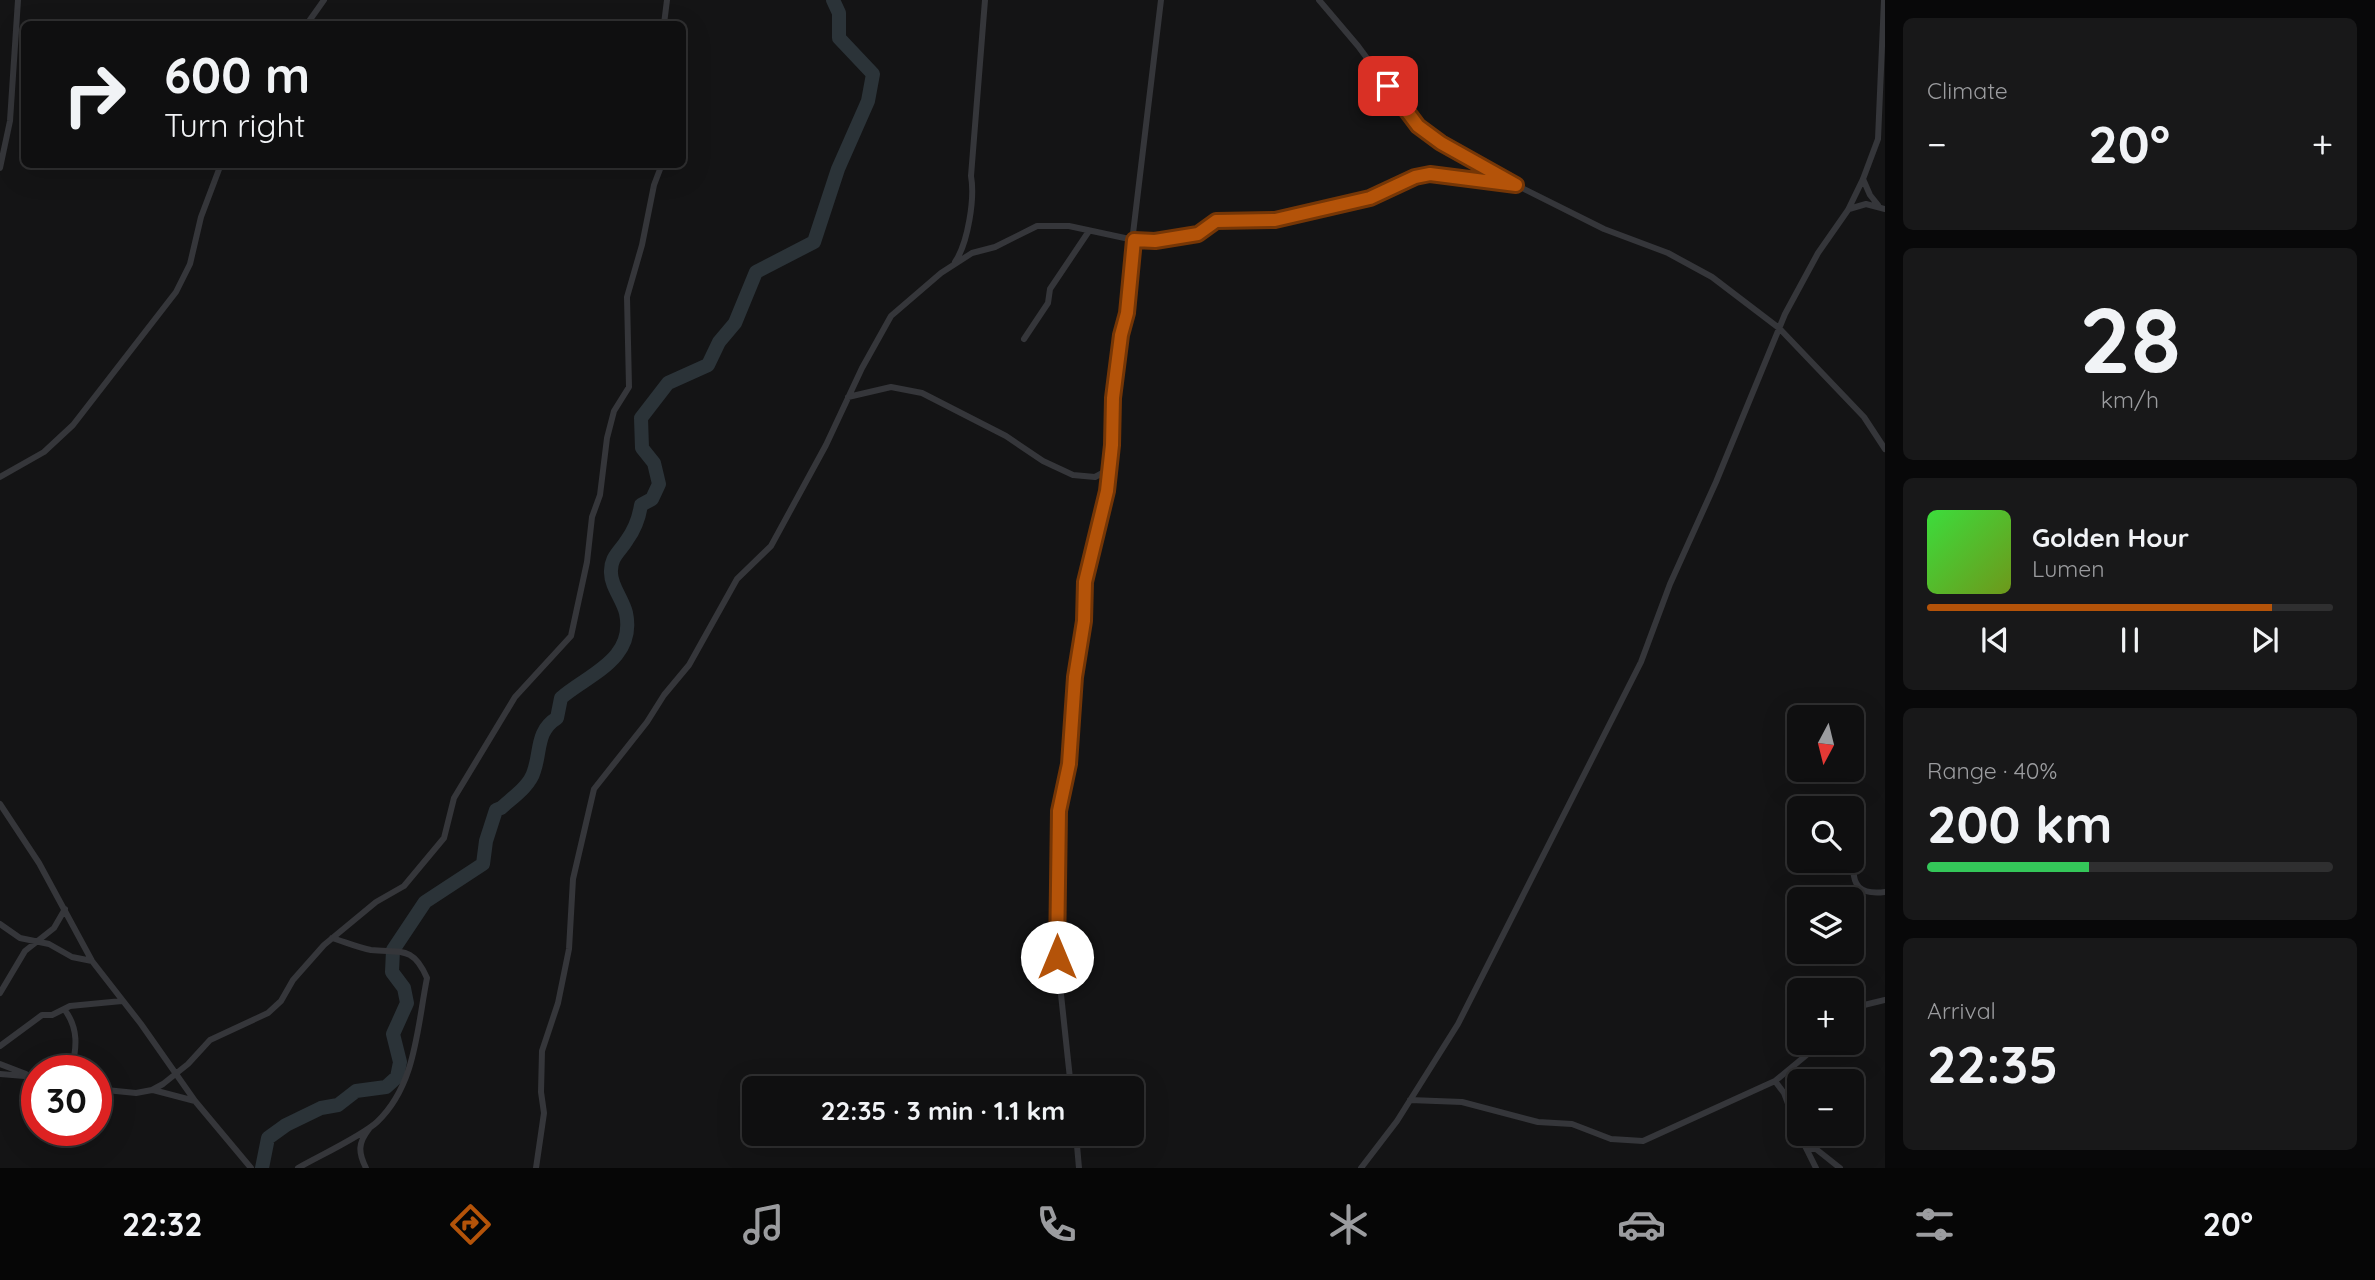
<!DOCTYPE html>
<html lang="en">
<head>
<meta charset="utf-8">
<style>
  body { margin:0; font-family:Quicksand,sans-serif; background:#181819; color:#f1f3f6; height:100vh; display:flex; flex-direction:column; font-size:26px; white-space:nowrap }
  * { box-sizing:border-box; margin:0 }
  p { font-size:23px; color:#9b9c9f }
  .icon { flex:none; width:38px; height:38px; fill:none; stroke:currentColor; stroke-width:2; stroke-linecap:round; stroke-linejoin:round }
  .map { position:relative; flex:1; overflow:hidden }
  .panel { display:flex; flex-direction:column; gap:18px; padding:18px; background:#080809; width:490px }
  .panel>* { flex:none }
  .hud { position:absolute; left:21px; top:21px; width:665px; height:147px; border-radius:10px; box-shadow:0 7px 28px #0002,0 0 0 2px #2f2f30; background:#0f0f10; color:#f1f3f6; overflow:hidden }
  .needle { width:46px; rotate:187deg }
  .buttons { position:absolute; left:1787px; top:705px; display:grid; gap:14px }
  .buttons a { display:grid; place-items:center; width:77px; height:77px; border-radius:10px; background:#0f0f10; box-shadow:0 7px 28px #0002,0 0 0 2px #2f2f30; font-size:35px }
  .speed { position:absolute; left:21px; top:1055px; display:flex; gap:14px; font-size:35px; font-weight:700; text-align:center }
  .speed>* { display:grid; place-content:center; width:91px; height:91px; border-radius:50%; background:#0f0f10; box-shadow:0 7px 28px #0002,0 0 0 2px #2f2f30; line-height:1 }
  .speed .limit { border:10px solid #d22; background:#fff; color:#111 }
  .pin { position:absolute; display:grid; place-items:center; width:60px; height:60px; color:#fff; margin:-30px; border-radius:14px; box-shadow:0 4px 10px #0006 }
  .me { position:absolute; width:77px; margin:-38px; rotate:0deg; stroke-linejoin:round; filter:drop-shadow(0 0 5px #0008) }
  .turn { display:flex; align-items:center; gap:24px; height:147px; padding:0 28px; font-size:32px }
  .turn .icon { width:91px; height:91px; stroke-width:2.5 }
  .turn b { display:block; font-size:49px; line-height:60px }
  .big { font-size:52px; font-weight:700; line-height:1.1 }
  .panel .tile { flex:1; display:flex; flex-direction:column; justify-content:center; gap:10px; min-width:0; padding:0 24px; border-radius:10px; background:#181819 }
  .panel .dial { align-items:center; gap:0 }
  .dial b { font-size:91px; line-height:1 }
  .song { display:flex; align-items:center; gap:21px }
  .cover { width:84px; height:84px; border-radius:10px; background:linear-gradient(135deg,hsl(120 70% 55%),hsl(80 70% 35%)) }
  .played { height:7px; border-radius:4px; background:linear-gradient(90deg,#b45309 85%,#2f2f30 85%) }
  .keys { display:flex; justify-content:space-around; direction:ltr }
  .heat { display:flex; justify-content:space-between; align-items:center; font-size:38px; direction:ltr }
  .charge { height:10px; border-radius:5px; background:linear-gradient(90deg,#34c759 40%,#2f2f30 0) }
  .trip { position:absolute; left:742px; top:1076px; width:402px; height:70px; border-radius:10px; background:#0f0f10; box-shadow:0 7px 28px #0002,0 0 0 2px #2f2f30; font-weight:700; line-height:70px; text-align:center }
  .tab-bar { display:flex; height:112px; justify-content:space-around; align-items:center; background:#060606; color:#9b9c9f }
  .tab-bar .icon { width:49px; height:49px }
  .tab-bar .current { color:#b45309 }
  .tab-bar b { font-size:32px; color:#f1f3f6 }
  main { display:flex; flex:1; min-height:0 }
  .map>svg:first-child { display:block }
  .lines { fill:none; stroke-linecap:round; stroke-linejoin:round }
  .river { stroke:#2b3338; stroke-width:14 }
  .street { stroke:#35363a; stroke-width:6 }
  .route-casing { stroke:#753606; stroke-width:18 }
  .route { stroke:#b45309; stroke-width:12 }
</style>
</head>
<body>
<main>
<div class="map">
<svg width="1885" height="1168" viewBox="0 0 1885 1168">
  <rect width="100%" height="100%" fill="#141415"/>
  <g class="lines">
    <path class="river" d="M262,1168l6,-30 18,-13 35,-17 17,-3 18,-14 30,-4 11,-10 3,-15 -7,-28 14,-31 -3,-15 -12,-16 1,-22 32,-48 58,-38 3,-23 10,-31 5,-2c11,-10 29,-22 33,-37 7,-20 2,-40 23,-53l4,-20c26,-23 75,-38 65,-85 -3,-13 -15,-27 -15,-40 -1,-16 9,-21 16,-33 8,-11 12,-22 14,-35l11,-6 7,-15 -5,-21 -12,-15 -1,-30 27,-35 40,-18 11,-23 16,-19 21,-51 58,-30 24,-73 30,-68 5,-27 -34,-36v-25l-6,-13"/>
    <path class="street" d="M1319,0l39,46 59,80 24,17 75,42 88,44 64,24 44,24 67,51 85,89 21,32
      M307,24l17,-24
      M664,24l3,-24
      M0,168l10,-47 8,-121
      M1863,179l7,16 8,10
      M1849,209l17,-5 19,5
      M955,262c13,-19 20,-64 16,-86l14,-176
      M1024,339l24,-36 2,-14 39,-58
      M848,397l43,-10 31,6 84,43 37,25 30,14 22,2 13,-7
      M0,477l44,-25 29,-27 103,-133 14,-28 11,-47 20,-53
      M0,804l39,59 53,98 49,63 54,77 56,67
      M1854,861c-3,25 6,34 31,31
      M0,924l20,14 29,6 23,13 20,4
      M0,993l25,-42 29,-23 11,-19
      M64,1009c15,19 13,39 7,62
      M1852,1012l12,-7 21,-5
      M0,1046l42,-31h10l18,-9 52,-5
      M0,1064l26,10
      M0,1074l37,3
      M1775,1081l9,12 15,40
      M1071,1088l-14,-131 2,-146 10,-47 6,-87 9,-56 1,-39 22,-91 5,-46 1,-47 8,-63 6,-22 2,-46 32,-267
      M96,1089l40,4 16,-3 11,-6 25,-20 22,-24 58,-27 13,-12 12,-21 31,-35 52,-43 28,-16 40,-48 10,-40 61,-101 56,-61 16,-74 5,-45 8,-22 7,-57 7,-27 15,-24 -2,-90 15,-52 12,-60 8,-21
      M153,1090l42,11
      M1410,1100l52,2 76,20 34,2 39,15 32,2 132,-60 46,-38
      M1076,1134l3,34
      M1799,1134l17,34
      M1807,1149h9l24,19
      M298,1168c19,-11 64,-32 79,-46 39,-37 40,-94 50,-144 -14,-33 -27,-25 -56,-28 -12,-2 -26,-8 -39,-12
      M366,1168c-8,-16 -8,-25 3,-39
      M536,1168l8,-55 -3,-21 1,-41 16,-48 11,-54 4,-70 21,-90 53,-67 17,-27 25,-30 48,-86 34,-33 55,-101 36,-77 29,-52 50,-43 31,-20 23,-6 42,-21h32l65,14 21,1 43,-7 18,-13 59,-1 60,-13 35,-9 45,-21 15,-3 86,11
      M1361,1168l36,-47 61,-97 183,-362 29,-78 46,-102 69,-168 33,-61 30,-43 15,-31 15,-40 6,-139"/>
  </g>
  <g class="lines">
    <defs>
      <path id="route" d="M1057,957l2,-146 10,-47 6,-87 9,-56 1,-39 22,-91 5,-46 1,-47 8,-63 6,-22 7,-73 21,1 43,-7 18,-13 59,-1 95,-22 45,-21 15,-3 86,11 -75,-42 -23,-17 -30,-40"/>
    </defs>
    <use href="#route" class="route-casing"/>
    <use href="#route" class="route"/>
  </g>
</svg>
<div class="buttons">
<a><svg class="needle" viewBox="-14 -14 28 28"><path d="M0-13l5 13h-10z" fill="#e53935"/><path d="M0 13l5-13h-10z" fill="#9b9c9f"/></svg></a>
<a><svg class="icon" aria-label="search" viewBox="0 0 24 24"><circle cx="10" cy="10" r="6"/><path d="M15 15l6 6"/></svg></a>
<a><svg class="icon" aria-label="layers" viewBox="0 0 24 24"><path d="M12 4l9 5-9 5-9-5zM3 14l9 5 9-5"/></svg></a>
<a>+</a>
<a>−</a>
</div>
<div class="speed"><div class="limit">30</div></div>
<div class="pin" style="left:1388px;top:86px;background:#d93025"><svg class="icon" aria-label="arrive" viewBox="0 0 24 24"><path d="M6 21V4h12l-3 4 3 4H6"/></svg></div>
<svg class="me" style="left:1057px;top:957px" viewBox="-20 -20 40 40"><circle r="19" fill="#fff"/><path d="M0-13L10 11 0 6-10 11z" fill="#b45309"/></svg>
<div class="trip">22:35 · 3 min · 1.1 km</div>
<div class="hud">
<div class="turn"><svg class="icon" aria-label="right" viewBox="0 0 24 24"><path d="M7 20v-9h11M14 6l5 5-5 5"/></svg><div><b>600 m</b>Turn right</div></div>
</div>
</div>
<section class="panel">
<div class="tile"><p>Climate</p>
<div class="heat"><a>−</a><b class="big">20°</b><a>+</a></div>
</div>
<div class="tile dial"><b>28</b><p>km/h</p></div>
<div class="tile">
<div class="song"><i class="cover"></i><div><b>Golden Hour</b><p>Lumen</p></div></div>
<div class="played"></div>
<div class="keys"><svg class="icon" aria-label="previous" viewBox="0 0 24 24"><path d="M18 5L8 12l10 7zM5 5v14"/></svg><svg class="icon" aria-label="pause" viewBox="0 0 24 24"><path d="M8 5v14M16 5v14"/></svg><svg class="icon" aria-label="next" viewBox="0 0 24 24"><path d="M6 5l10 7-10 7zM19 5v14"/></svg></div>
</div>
<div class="tile"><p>Range · 40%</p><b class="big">200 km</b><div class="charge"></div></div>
<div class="tile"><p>Arrival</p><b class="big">22:35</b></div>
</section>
</main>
<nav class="tab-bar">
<b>22:32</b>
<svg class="icon current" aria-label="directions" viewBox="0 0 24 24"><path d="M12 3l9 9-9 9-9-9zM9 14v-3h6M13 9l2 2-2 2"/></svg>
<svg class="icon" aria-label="music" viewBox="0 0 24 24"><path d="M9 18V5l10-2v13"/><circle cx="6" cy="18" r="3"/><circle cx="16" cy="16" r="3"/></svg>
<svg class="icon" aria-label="phone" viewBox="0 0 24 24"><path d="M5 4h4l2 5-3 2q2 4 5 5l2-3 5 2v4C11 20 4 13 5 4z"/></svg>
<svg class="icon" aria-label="climate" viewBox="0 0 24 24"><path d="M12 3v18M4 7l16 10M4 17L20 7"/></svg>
<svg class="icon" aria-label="car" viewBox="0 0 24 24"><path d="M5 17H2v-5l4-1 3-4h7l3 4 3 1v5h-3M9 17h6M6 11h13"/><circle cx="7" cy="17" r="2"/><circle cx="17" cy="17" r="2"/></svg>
<svg class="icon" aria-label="filters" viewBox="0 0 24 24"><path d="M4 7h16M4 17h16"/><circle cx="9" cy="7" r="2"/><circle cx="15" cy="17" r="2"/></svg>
<b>20°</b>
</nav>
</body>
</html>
